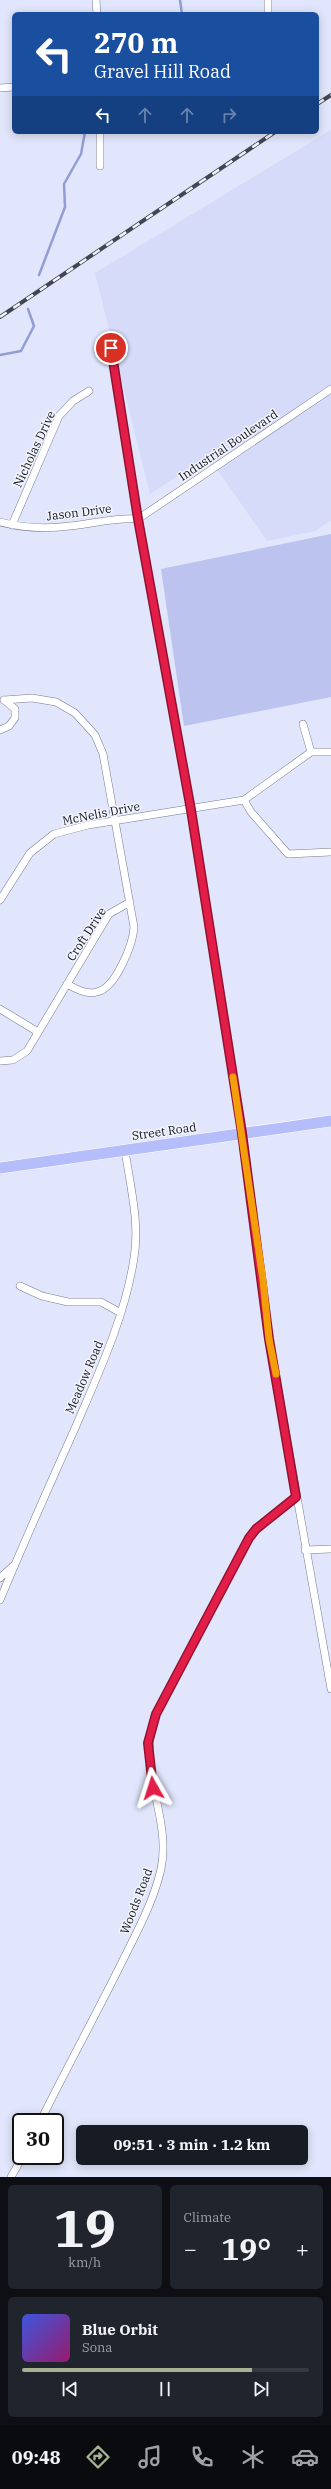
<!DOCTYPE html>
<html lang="en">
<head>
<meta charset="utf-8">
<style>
  body { margin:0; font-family:"IBM Plex Serif",serif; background:#20242c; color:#f1f3f6; height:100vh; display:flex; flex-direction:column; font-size:15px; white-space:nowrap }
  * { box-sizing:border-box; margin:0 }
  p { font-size:13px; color:#9ea1a6 }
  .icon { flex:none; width:22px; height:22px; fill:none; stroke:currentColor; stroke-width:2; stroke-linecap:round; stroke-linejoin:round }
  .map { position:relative; height:2177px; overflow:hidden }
  .details { display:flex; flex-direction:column; gap:8px; padding:8px; background:#0d0f14; flex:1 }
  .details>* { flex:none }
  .guide { position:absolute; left:12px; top:12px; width:307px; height:122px; border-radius:6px; box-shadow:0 2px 10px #0003; background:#1a4fa0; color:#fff; overflow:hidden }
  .speed { position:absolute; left:12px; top:2113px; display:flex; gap:8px; font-size:20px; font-weight:700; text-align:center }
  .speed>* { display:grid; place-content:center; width:52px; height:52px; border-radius:50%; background:#171b24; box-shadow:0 2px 10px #0003; line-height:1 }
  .speed .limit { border:2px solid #111; border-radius:6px; background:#fff; color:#111 }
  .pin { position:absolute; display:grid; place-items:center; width:34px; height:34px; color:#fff; margin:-17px; border:2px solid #fff; border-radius:50%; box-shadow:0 1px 4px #0007 }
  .me { position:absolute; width:44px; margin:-22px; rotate:354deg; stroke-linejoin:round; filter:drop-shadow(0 0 3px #0008) }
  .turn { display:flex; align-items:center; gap:14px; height:84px; padding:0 16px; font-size:18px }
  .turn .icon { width:52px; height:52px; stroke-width:2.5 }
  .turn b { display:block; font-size:28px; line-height:34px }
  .lanes { display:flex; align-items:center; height:38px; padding:0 16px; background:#0003; justify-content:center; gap:20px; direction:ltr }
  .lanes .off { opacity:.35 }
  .big { font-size:30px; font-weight:800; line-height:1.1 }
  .details .card { flex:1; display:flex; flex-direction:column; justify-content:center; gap:6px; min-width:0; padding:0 14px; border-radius:6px; background:#20242c }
  .details .dial { align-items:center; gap:0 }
  .dial b { font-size:52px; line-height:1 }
  .song { display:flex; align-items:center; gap:12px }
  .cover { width:48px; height:48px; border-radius:6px; background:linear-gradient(135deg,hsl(230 70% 55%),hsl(320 70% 35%)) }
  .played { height:4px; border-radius:2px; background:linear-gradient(90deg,#a6b390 80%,#363941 80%) }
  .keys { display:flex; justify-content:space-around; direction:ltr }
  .heat { display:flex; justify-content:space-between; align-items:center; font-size:22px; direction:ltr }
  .details .tiles { flex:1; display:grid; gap:8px; grid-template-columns:1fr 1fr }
  .card:last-child { grid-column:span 2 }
  .trip { position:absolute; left:76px; top:2125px; width:232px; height:40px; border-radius:6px; background:#171b24; box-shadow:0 2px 10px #0003; font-weight:800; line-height:40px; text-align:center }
  .tabs { display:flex; height:64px; justify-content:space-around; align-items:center; background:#090b0e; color:#9ea1a6 }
  .tabs .icon { width:28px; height:28px }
  .tabs .selected { color:#a6b390 }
  .tabs b { font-size:18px; color:#f1f3f6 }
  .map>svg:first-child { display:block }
  .built { fill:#d5dbf8 }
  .green { fill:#bbc3ee }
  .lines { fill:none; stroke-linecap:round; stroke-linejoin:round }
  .stream { stroke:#929dd4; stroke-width:2.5 }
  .minor-casing { stroke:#777b8f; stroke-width:8 }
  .primary-casing { stroke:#fff; stroke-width:12 }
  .minor { stroke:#fff; stroke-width:7 }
  .primary { stroke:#b5bdfb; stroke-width:11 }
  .rail-casing { stroke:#434551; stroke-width:4 }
  .rail { stroke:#f2f4fd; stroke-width:2.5; stroke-dasharray:8; stroke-linecap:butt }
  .route-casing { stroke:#92132f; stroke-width:10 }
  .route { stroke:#e11d48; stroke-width:7 }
  .slow { stroke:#f59e0b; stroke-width:7 }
  .labels { text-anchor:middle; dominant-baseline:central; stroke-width:3; stroke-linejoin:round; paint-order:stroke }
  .street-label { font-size:12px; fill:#13141c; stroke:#f2f4fd }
</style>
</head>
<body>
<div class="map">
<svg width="331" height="2177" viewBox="0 0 331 2177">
  <rect width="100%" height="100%" fill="#e1e6fc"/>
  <path class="built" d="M331,130v390l-16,11 -48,10 -59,-85 -58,38 -55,-221z"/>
  <path class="green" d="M331,534v163l-147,29 -23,-157z"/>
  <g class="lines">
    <path class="stream" d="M180,0l2,14
      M39,275l26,-68 -1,-23 17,-30 4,-22
      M0,355l21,-4 13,-25 -6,-17"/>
    <defs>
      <path id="minor" d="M96,0l1,14
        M268,0v14
        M0,88l14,-1
        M100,132v34
        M111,347l27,172 53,291 51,323 27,206 62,350
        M0,522c23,6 47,7 70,4 23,-2 45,-9 68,-7l193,-130
        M12,525l47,-109 14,-15 16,-10
        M4,700l28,-2 24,4 19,11 20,22 8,19 31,173c-1,17 -18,61 -37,65 -10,3 -21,-3 -30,-8
        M303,724l8,28
        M0,730l9,-4 6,-8v-9l-11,-9
        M244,800l7,12 37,42 43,-2
        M0,900l30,-47 24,-19 34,-9 156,-25 67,-48h20
        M0,1009l38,23
        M0,1061l13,-1 14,-9 82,-137 21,-12
        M20,1286l22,10 26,6h33l20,11
        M305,1550l26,-1
        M0,1578l13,-12
        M0,1600c24,-58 50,-116 76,-174 23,-54 49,-109 58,-168 6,-35 -4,-73 -9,-108
        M40,2122c27,-55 57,-109 84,-164 14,-28 30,-58 37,-89 11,-52 -26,-103 -5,-155l93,-176 7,-9 40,-32
        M11,2177l12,-21"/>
      <path id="primary" d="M0,1168l331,-47"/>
    </defs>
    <use href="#minor" class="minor-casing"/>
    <use href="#primary" class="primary-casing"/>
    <use href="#minor" class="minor"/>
    <use href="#primary" class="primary"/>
    <defs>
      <path id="rail" d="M317,104l14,-9
        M0,317l275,-185"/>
    </defs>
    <use href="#rail" class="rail-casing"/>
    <use href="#rail" class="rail"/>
  </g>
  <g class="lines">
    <defs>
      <path id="route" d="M111,348l27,171 53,291 51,323 27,206 27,158 -40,32 -7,9 -93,176 -8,29 5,45"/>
    </defs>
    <use href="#route" class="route-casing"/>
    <use href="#route" class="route"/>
    <path class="slow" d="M233,1077l30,203 6,59 7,35"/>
  </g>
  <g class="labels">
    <g class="street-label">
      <text transform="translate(228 445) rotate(-34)">Industrial Boulevard</text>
      <text transform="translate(34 449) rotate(-65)">Nicholas Drive</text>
      <text transform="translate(79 512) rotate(-7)">Jason Drive</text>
      <text transform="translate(101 813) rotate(-11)">McNelis Drive</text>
      <text transform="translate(86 934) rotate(-57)">Croft Drive</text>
      <text transform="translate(164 1131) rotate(-8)">Street Road</text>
      <text transform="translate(84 1377) rotate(-67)">Meadow Road</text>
      <text transform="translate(136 1901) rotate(-69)">Woods Road</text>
    </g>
  </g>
</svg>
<div class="speed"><div class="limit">30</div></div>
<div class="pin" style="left:111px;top:348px;background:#d93025"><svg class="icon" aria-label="arrive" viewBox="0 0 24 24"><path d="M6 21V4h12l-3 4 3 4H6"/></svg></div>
<svg class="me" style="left:153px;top:1788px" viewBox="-20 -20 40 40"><path d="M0-17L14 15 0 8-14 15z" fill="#e11d48" stroke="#fff" stroke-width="4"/></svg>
<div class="trip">09:51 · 3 min · 1.2 km</div>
<div class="guide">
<div class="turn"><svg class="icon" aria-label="left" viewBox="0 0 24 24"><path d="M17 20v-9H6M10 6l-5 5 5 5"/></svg><div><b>270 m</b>Gravel Hill Road</div></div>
<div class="lanes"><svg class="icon" aria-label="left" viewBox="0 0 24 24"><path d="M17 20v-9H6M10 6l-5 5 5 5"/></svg><svg class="icon off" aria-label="ahead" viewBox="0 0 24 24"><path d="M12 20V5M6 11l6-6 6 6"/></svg><svg class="icon off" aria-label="ahead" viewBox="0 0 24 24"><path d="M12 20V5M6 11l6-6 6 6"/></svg><svg class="icon off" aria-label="right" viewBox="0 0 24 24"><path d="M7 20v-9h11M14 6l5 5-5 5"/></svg></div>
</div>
</div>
<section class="details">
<div class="tiles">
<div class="card dial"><b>19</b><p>km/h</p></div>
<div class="card"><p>Climate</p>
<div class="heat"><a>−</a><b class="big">19°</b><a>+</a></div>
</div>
<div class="card">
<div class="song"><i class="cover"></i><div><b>Blue Orbit</b><p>Sona</p></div></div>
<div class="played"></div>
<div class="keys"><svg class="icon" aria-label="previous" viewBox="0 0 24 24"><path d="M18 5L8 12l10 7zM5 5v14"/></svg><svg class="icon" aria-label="pause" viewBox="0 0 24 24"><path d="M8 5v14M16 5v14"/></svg><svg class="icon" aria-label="next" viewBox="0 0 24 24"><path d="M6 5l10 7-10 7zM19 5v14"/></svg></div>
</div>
</div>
</section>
<nav class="tabs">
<b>09:48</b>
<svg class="icon selected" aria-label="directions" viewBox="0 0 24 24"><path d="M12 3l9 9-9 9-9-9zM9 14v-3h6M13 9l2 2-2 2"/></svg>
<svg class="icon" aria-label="music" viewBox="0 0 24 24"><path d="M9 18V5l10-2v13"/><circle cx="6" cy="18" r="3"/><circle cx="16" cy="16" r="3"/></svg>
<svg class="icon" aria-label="phone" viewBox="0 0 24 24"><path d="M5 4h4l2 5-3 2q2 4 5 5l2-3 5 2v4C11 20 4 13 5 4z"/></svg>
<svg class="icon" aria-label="climate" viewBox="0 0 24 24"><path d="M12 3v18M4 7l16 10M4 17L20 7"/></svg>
<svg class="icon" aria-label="car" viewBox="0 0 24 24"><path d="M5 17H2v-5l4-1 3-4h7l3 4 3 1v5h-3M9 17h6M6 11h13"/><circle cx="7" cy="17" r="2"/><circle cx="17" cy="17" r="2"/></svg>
</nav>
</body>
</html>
